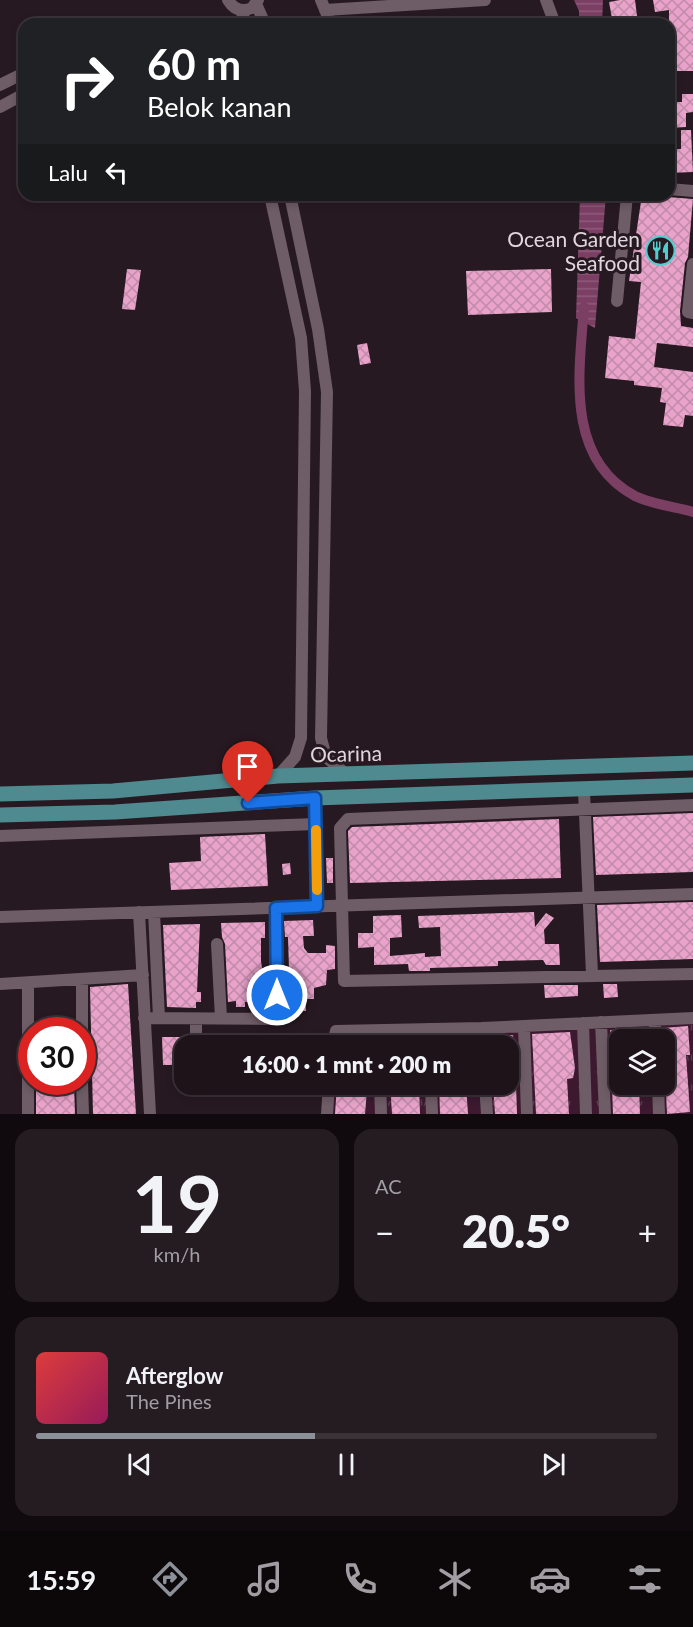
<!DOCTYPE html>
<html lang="id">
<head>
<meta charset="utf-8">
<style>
  body { margin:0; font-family:Lato,sans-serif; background:#251c22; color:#f1f3f6; height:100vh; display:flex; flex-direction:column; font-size:22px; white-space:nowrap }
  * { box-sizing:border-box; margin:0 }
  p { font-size:20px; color:#a09ea2 }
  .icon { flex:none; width:33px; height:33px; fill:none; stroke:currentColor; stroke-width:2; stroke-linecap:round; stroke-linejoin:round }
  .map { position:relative; height:1114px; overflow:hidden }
  .details { display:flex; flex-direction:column; gap:15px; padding:15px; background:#100a0e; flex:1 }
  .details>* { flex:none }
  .top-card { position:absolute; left:18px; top:18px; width:657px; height:183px; border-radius:18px; box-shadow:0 3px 9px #0003,0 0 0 2px #3b3238; background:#202124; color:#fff; overflow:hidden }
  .controls { position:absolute; left:609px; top:1029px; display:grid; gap:12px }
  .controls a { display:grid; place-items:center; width:66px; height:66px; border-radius:12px; background:#1d1319; box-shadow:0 3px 9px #0003,0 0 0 2px #3b3238; font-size:30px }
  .speed { position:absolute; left:18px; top:1017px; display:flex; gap:12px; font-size:30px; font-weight:700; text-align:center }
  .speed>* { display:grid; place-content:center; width:78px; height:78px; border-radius:50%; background:#1d1319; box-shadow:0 3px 9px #0003,0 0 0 2px #3b3238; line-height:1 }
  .speed .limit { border:9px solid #d22; background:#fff; color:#111 }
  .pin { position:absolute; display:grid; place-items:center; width:51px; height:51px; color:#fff; margin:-62px -26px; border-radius:50% 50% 50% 0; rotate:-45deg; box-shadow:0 0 6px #0007 }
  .pin .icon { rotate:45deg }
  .me { position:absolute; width:66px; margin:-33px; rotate:0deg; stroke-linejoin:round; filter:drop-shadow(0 0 4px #0008) }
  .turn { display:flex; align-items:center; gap:21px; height:126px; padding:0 30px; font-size:27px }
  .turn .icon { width:78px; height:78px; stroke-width:2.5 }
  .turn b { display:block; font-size:42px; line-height:51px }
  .then { display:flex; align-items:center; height:57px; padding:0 30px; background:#0003; gap:12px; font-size:22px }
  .big { font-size:45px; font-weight:800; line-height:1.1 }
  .details .tile { flex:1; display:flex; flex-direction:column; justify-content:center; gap:9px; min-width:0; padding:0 21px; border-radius:18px; background:#251c22 }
  .details .dial { align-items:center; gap:0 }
  .dial b { font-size:78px; line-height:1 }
  .song { display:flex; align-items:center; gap:18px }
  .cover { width:72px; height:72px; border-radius:9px; background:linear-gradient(135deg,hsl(0 70% 55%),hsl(330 70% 35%)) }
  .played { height:6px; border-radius:3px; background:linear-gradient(90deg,#8c9099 45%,#3b3238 45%) }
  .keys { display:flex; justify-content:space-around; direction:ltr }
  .heat { display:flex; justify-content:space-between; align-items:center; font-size:33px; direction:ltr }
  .details .tiles { flex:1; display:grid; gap:15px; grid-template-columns:1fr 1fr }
  .tile:last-child { grid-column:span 2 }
  .trip { position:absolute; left:174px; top:1035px; width:345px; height:60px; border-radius:18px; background:#1d1319; box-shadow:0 3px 9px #0003,0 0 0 2px #3b3238; font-weight:800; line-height:60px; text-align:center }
  .dock { display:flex; height:96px; justify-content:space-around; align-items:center; background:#0c080a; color:#a09ea2 }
  .dock .icon { width:42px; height:42px }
  .dock .on { color:#8c9099 }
  .dock b { font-size:27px; color:#f1f3f6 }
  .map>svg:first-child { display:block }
  .park { fill:url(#park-tufts); fill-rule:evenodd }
  .water { fill:url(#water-rules) }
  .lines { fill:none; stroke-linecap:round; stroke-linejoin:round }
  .canal { stroke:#7c3f64; stroke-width:10 }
  .building { fill:url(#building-cross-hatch) }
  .minor { stroke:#6e5c66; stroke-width:12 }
  .major { stroke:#4e8a8f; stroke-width:15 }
  .route-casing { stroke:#114b97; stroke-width:15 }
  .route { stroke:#1a73e8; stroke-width:10 }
  .slow { stroke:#f59e0b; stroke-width:10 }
  .labels { text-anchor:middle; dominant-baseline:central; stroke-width:6; stroke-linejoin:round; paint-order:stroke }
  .poi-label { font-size:21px; fill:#e0d6db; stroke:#271921; text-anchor:end }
  .street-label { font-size:21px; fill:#e0d6db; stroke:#271921 }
</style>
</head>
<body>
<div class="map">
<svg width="693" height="1114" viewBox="0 0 693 1114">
  <defs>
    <pattern id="park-tufts" width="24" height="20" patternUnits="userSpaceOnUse" patternTransform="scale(1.5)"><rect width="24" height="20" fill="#3c192f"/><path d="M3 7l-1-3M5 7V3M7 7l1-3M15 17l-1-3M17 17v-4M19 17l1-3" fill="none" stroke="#583a4d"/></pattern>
    <pattern id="water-rules" width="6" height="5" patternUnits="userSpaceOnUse" patternTransform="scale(1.5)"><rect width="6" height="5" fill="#7c3f64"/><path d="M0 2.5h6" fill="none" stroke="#8e5a7a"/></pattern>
    <pattern id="building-cross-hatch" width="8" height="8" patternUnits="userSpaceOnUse" patternTransform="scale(1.5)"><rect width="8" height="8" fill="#e9a3cb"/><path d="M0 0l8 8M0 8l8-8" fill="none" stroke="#c08aa9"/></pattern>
  </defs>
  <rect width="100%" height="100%" fill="#271921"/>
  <path class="park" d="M693,1019v95h-364l2,-29 177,-1v-38l-173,-1 1,-11zM620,1040h44v44h-44z"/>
  <path class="water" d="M574,0h29l-1,24h-23v-13z
    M580,195h26l-11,133 -19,-10z"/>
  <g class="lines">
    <path class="canal" d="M584,307c-5,66 -19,152 51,189 16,8 40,11 58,16"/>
  </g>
  <path class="building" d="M620,0h15l3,24h-25l-4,-22z
    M653,0h40v71h-24v-61l-14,2z
    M682,94h11v18l-7,1v14l-17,1v-26h13z
    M681,130h10l2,42 -24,1v-24h12z
    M642,195l51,4 -5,58 -3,6 -5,48 1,15 12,2v19l-36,-4 -3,24 39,5v44l-8,-1 -2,12 -20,-2 3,-22 -6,-1 2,-14 -28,-3v-4l-29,-3 4,-42 26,3 6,-57 -12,-1z
    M127,269l14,1 -6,40 -13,-1z
    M551,269l1,43 -84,3 -2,-44z
    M367,343l4,20 -11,2 -3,-20z
    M693,813v59l-97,3 -3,-58z
    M559,819l2,59 -211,5 -2,-52 4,-4z
    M265,834l3,52 -97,4 -2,-27 32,-2 -1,-24z
    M326,858h7v25h-6z
    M290,863l1,11 -8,1 -1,-11z
    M693,902v57l-93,3 -3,-57z
    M534,912l1,15 11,-14 8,5 -10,12 1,14h14l1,21h-14l-3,-5 -45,1v5l-68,2v3h-21l-1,-7 -34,1v-18l-16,1v-15h15v-17l28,-1 1,22 -12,1v18l35,-3v4l16,-1 -1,-29 -21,1 -1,-12z
    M313,920l1,16h-11l1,12 4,5h18v-8l9,1v23l-8,1 -1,15 -12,3v11h-9l1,12h-14l-2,-23h-6v-18l5,-1 -1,-32h-3l-1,-16z
    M265,922v16h-4v23l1,7h5v14l-4,1 -1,19h-17v5h-9v-6l-8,1 -3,-58 -3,-7 -1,-14z
    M200,924l-3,68h4v10h-5v6l-29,-1 -4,-82z
    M128,984l8,130h-43l-3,-127z
    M603,984h14l1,13 -14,1z
    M544,985h34v11l-33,2z
    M688,1026l2,29h-4l4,57 -23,2 -4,-86z
    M640,1029l1,11 -22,1 1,43h19l1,30h-27l-3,-84z
    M570,1032l5,36 -2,10 -6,1 2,35h-33l-4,-80z
    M293,1033v13h-110v19h-20l-1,-28h26l3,6 6,1 7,-7z
    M513,1035l1,11h-23v-10z
    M464,1037v9h-24v-7z
    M387,1038h29l1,8h-30z
    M36,1082l38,2 1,30h-39z
    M337,1084h25v5l5,1 -2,24h-30z
    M390,1084h29l1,30h-28z
    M439,1084h27l2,30h-28z
    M493,1084h23l1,30h-22z"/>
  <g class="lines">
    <path class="minor" d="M228,0c6,10 14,12 24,8l6,-8
      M321,0l10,24
      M546,0l9,24
      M256,4l9,20
      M241,10l5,14
      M325,10l160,-10
      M0,85l24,-12
      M0,107l24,-13
      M669,189l24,2
      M270,195l31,143 4,53 -4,347 -6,19 -17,19
      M290,195l28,134 9,63 -6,346 5,19 21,18
      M693,264l-5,48 5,1
      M617,301l10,-106
      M584,791l8,184
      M315,798l2,108
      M693,805l-345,14 -8,9 4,153 349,-7
      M0,836l316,-12
      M139,912l11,202
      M154,912l5,106
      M0,917l693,-23
      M217,944l4,74
      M0,984l143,-9
      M28,984v130
      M144,1018l131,1 1,-112
      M196,1019v17
      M655,1020v20
      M601,1022l4,92
      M583,1023l3,91
      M524,1027l3,87
      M482,1028l1,18
      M429,1029l1,17
      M82,1030v-51
      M379,1031v15
      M332,1046l4,-15 146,-3 211,-10
      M82,1082l1,32
      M380,1084l1,30
      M431,1084l1,30
      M485,1084l2,30
      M658,1084l1,30
      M327,1114l2,-30"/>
    <path class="major" d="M0,794l113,-3 165,-15 415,-13
      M0,815l115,-3 200,-14 378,-13"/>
  </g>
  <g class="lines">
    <defs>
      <path id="route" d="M248,803l67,-5 2,108 -41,2 1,87"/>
    </defs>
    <use href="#route" class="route-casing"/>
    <use href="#route" class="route"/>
    <path class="slow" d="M316,830l1,60"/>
  </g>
  <defs>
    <symbol id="restaurant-ring" viewBox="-11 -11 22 22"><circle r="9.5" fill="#271921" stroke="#52cdce" stroke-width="1.5"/><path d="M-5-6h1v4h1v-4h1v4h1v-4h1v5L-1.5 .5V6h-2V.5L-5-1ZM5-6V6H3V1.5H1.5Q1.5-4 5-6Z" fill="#52cdce"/></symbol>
  </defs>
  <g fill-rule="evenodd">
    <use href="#restaurant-ring" x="644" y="234" width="33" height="33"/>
  </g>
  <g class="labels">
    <g class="poi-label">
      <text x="640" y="238">Ocean Garden<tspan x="640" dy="24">Seafood</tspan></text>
    </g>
    <g class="street-label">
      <text transform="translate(346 753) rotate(-1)">Ocarina</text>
    </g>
  </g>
</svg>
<div class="controls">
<a><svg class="icon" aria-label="layers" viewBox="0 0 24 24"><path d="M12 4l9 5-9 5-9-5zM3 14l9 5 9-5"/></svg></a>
</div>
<div class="speed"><div class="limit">30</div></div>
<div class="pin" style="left:248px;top:803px;background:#d93025"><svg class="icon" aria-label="arrive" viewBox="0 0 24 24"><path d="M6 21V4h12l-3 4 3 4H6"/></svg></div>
<svg class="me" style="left:277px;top:995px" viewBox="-20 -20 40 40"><circle r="17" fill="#1a73e8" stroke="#fff" stroke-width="3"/><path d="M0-11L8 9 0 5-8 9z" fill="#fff"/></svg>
<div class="trip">16:00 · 1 mnt · 200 m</div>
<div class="top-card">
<div class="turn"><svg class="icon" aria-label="right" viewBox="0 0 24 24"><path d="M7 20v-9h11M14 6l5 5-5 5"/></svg><div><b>60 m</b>Belok kanan</div></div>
<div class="then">Lalu<svg class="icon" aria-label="left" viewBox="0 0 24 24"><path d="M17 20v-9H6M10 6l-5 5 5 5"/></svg></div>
</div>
</div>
<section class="details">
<div class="tiles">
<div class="tile dial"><b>19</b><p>km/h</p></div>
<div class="tile"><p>AC</p>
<div class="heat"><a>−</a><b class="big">20.5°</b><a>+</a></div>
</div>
<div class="tile">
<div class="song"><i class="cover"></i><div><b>Afterglow</b><p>The Pines</p></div></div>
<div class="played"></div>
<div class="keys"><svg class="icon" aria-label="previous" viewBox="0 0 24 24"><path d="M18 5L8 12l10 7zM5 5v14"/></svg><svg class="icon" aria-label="pause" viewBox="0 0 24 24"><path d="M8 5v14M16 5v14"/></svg><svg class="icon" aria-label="next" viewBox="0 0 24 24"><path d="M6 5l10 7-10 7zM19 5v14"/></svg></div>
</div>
</div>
</section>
<nav class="dock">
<b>15:59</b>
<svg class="icon on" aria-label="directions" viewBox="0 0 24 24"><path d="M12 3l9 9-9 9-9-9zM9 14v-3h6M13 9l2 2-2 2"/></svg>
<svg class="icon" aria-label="music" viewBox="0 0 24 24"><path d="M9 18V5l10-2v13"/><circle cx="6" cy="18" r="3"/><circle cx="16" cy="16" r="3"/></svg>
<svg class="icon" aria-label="phone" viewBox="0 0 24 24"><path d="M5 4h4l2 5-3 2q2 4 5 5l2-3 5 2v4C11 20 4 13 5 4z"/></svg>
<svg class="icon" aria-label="climate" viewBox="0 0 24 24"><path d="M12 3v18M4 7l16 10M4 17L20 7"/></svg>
<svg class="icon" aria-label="car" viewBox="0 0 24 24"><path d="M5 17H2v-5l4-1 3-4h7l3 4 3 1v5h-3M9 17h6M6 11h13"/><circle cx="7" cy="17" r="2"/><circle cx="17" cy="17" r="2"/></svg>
<svg class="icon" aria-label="filters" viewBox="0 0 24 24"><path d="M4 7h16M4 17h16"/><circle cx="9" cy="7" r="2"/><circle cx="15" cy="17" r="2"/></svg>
</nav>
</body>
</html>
